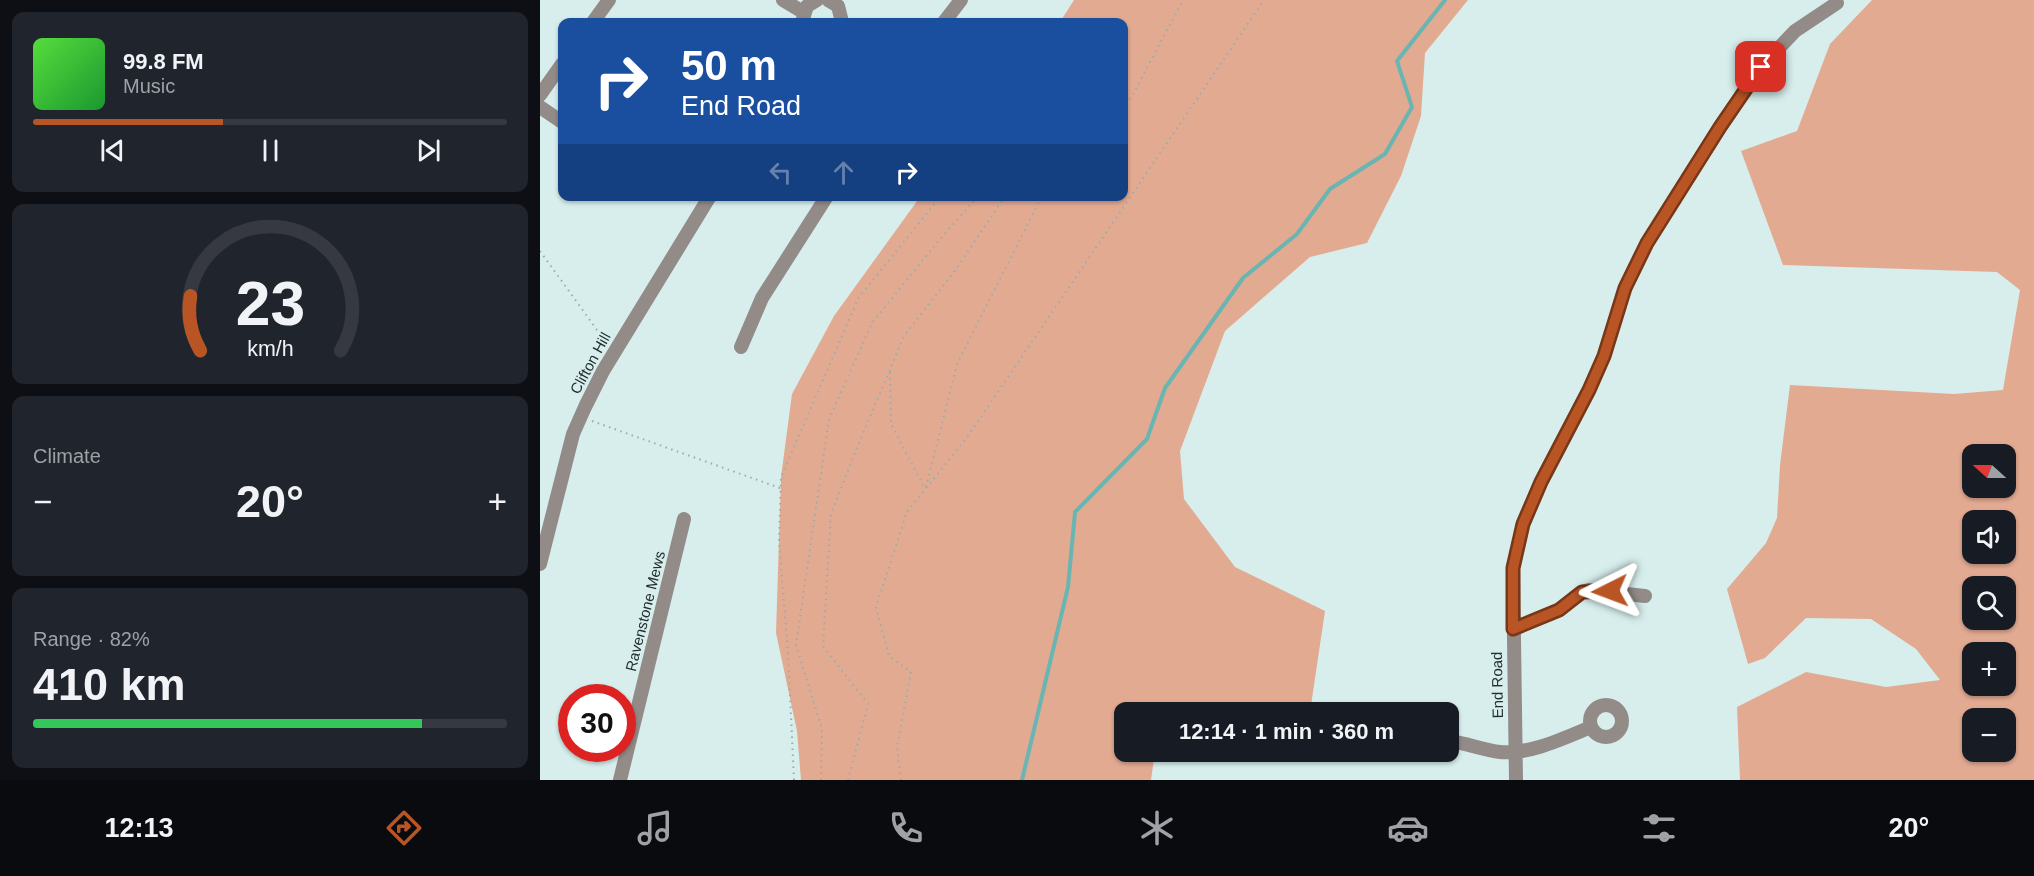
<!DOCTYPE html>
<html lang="en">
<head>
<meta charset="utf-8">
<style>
  body { margin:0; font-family:Arial,sans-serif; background:#20242c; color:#f1f3f6; height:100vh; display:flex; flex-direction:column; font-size:22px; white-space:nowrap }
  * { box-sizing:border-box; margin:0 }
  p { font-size:20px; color:#9ea1a6 }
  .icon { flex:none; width:33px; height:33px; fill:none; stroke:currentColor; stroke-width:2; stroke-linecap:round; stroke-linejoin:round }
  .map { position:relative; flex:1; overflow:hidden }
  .details { display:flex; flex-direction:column; gap:12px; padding:12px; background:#0d0f14; width:540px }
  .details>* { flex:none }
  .guide { position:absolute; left:18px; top:18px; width:570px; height:183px; border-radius:12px; box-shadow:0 2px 4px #0004; background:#1a4fa0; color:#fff; overflow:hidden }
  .needle { width:39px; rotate:291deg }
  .fabs { position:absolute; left:1422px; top:444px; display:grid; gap:12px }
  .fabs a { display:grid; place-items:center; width:54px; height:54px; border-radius:12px; background:#171b24; box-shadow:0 2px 4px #0004; font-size:30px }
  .speed { position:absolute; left:18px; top:684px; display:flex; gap:12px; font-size:30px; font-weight:700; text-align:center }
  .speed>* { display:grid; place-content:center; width:78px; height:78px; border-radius:50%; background:#171b24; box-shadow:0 2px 4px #0004; line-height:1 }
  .speed .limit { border:9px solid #d22; background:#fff; color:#111 }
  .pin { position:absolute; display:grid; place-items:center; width:51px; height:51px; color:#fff; margin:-26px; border-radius:12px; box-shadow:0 3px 9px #0006 }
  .me { position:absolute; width:66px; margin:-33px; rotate:267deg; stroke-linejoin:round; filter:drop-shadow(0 0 4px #0008) }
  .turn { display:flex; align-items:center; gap:21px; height:126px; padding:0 24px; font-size:27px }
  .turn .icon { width:78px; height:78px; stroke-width:2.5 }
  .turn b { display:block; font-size:42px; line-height:51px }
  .lanes { display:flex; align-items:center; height:57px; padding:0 24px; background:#0003; justify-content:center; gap:30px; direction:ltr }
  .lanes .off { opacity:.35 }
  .big { font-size:45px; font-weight:800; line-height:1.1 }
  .details .tile { flex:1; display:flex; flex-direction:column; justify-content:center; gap:9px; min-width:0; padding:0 21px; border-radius:12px; background:#20242c }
  .details .dial { align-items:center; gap:0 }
  .dial svg { height:156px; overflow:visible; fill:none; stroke:#363941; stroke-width:7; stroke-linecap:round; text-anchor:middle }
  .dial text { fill:#f1f3f6; stroke:none }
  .song { display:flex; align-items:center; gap:18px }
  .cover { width:72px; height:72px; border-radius:9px; background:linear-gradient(135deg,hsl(110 70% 55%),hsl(130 70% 35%)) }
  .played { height:6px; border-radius:3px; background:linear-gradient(90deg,#b95424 40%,#363941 40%) }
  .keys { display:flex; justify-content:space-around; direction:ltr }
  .heat { display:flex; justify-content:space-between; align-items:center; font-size:33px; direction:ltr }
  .charge { height:9px; border-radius:4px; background:linear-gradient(90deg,#34c759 82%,#363941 0) }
  .trip { position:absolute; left:574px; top:702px; width:345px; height:60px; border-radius:12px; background:#171b24; box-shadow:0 2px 4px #0004; font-weight:800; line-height:60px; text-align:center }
  .dock { display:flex; height:96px; justify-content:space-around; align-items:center; background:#090b0e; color:#9ea1a6 }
  .dock .icon { width:42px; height:42px }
  .dock .current { color:#b95424 }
  .dock b { font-size:27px; color:#f1f3f6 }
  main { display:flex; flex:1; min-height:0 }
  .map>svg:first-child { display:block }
  .forest { fill:#e3aa92; fill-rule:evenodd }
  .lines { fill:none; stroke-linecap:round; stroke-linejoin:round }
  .stream { stroke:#68b5b2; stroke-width:4 }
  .path { stroke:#99acab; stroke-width:2; stroke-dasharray:1.5 4.5; stroke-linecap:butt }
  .minor { stroke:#938b88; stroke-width:14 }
  .route-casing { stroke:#783717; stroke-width:15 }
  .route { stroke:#b95424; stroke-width:10 }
  .labels { text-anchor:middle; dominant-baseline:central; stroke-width:4.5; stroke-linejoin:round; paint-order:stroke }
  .street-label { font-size:15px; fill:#242d2d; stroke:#d7eeed }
</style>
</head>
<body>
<main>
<section class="details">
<div class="tile">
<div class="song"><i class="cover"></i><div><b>99.8 FM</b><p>Music</p></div></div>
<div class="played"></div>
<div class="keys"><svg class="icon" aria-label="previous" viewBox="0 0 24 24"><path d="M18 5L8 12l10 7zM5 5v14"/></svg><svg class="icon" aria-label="pause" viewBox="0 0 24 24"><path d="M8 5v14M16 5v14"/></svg><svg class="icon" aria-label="next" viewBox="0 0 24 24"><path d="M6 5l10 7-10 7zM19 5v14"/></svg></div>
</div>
<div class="tile dial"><svg viewBox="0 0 100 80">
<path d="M14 69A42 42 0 1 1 86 69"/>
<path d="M14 69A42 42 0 0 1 9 41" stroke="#b95424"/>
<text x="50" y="56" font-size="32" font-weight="700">23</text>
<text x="50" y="72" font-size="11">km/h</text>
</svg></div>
<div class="tile"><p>Climate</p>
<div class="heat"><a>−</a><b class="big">20°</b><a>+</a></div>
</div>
<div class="tile"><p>Range · 82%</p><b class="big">410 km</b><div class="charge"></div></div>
</section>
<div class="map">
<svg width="1494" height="780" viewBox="0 0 1494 780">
  <rect width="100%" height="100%" fill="#d7eeed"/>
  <path class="forest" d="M534,0h394l-43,53 -4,63 -20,60 -34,67 -57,14 -85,74 -45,120 4,48 51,68 90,44 -15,101h-99l-16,-9 -13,9h-57v40h30l-4,28h-350l-4,-49 -21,-98 5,-156 11,-83 42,-78 86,-119 204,-1v-174h-64z
    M1332,0h162v780h-294l-3,-73 69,-35 80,15 54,-7 -24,-31 -45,-30 -65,-1 -41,40 -17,6 -21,-75 39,-46 11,-25 3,-53 10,-80 164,9 49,-4 17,-100 -23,-18 -214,-7 -42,-114 56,-20 33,-87zM1432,454h34v34h-34zM1432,520h34v34h-34zM1432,586h34v34h-34zM1432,652h34v34h-34zM1432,718h34v34h-34z"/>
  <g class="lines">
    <path class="stream" d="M482,780l46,-193 7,-75 72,-73 18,-51 78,-110 54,-44 33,-45 55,-35 27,-47 -15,-46 48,-61"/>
    <path class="path" d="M584,102l7,-4 52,-98
      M0,251l65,90
      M350,372l1,52 34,65
      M52,421l188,67
      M386,487l31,-123 85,-168
      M254,780l-6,-128 -9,-110 2,-65 78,-180 82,-101
      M281,780l1,-51 -26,-84 33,-226 43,-96 63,-78 43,-49
      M308,780l20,-76 -45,-58 8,-132 23,-59 50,-119 53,-68 48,-72
      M361,780l-4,-33 14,-75 -22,-16 -13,-49 31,-95 61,-76 296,-436"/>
    <path class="minor" d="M243,0l20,12
      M288,0l10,6 4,16
      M53,22l16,-22
      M262,22l5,-16 10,-6
      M404,22l17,-22
      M0,95l22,-31
      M0,107l22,15
      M201,347l21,-49 65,-102
      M0,564l33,-130 12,-27 18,-36 107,-175
      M973,629l46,-19 23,-18 7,-2 56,6
      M1050 721a16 16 0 1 1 32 0a16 16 0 1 1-32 0Z
      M909,741c17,2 34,9 51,11 29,3 64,-14 91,-25
      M80,780l64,-261
      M976,780l-3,-212 10,-44 18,-42 48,-92 15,-34 21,-68 22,-45 73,-116 41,-60 34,-36 42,-28"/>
  </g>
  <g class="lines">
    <defs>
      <path id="route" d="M1070,591l-28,1 -23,18 -46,19v-61l10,-44 18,-42 48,-92 15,-34 21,-68 22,-45 73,-116 41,-60"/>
    </defs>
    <use href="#route" class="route-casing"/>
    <use href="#route" class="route"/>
  </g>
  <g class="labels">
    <g class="street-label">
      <text transform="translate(50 363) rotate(-61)">Clifton Hill</text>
      <text transform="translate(105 611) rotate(-76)">Ravenstone Mews</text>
      <text transform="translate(957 685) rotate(-91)">End Road</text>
    </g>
  </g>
</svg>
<div class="fabs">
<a><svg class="needle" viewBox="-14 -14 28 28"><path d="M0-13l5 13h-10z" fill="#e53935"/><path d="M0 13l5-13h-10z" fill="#9ea1a6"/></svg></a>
<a><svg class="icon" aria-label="sound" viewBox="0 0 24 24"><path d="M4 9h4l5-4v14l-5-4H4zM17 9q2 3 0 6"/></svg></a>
<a><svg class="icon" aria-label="search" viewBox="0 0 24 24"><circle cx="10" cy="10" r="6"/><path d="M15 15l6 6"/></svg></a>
<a>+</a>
<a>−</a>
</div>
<div class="speed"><div class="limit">30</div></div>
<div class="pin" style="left:1221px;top:67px;background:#d93025"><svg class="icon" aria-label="arrive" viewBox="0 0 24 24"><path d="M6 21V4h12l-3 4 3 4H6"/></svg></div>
<svg class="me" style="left:1070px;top:591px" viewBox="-20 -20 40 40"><path d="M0-17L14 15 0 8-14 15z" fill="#b95424" stroke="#fff" stroke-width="4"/></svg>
<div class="trip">12:14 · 1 min · 360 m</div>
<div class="guide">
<div class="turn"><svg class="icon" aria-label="right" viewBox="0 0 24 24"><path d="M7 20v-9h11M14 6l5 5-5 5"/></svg><div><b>50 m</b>End Road</div></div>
<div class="lanes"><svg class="icon off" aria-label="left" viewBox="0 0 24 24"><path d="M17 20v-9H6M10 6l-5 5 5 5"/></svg><svg class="icon off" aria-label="ahead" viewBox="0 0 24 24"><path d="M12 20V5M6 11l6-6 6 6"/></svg><svg class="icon" aria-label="right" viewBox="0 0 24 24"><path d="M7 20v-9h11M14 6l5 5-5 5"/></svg></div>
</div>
</div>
</main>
<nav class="dock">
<b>12:13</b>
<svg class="icon current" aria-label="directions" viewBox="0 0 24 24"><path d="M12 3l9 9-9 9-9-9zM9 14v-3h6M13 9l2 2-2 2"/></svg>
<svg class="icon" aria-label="music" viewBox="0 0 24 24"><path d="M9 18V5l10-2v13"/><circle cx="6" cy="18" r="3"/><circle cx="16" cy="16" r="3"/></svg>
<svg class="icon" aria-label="phone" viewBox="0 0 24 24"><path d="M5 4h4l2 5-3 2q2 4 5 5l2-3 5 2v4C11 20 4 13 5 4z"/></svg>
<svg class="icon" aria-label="climate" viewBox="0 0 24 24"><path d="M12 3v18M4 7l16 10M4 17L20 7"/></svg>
<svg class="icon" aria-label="car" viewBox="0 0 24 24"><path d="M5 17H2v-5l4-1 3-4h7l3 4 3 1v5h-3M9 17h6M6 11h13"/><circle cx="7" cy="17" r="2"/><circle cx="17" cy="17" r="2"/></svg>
<svg class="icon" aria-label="filters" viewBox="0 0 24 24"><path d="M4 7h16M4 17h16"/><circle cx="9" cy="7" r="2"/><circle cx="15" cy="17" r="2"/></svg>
<b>20°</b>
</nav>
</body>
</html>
